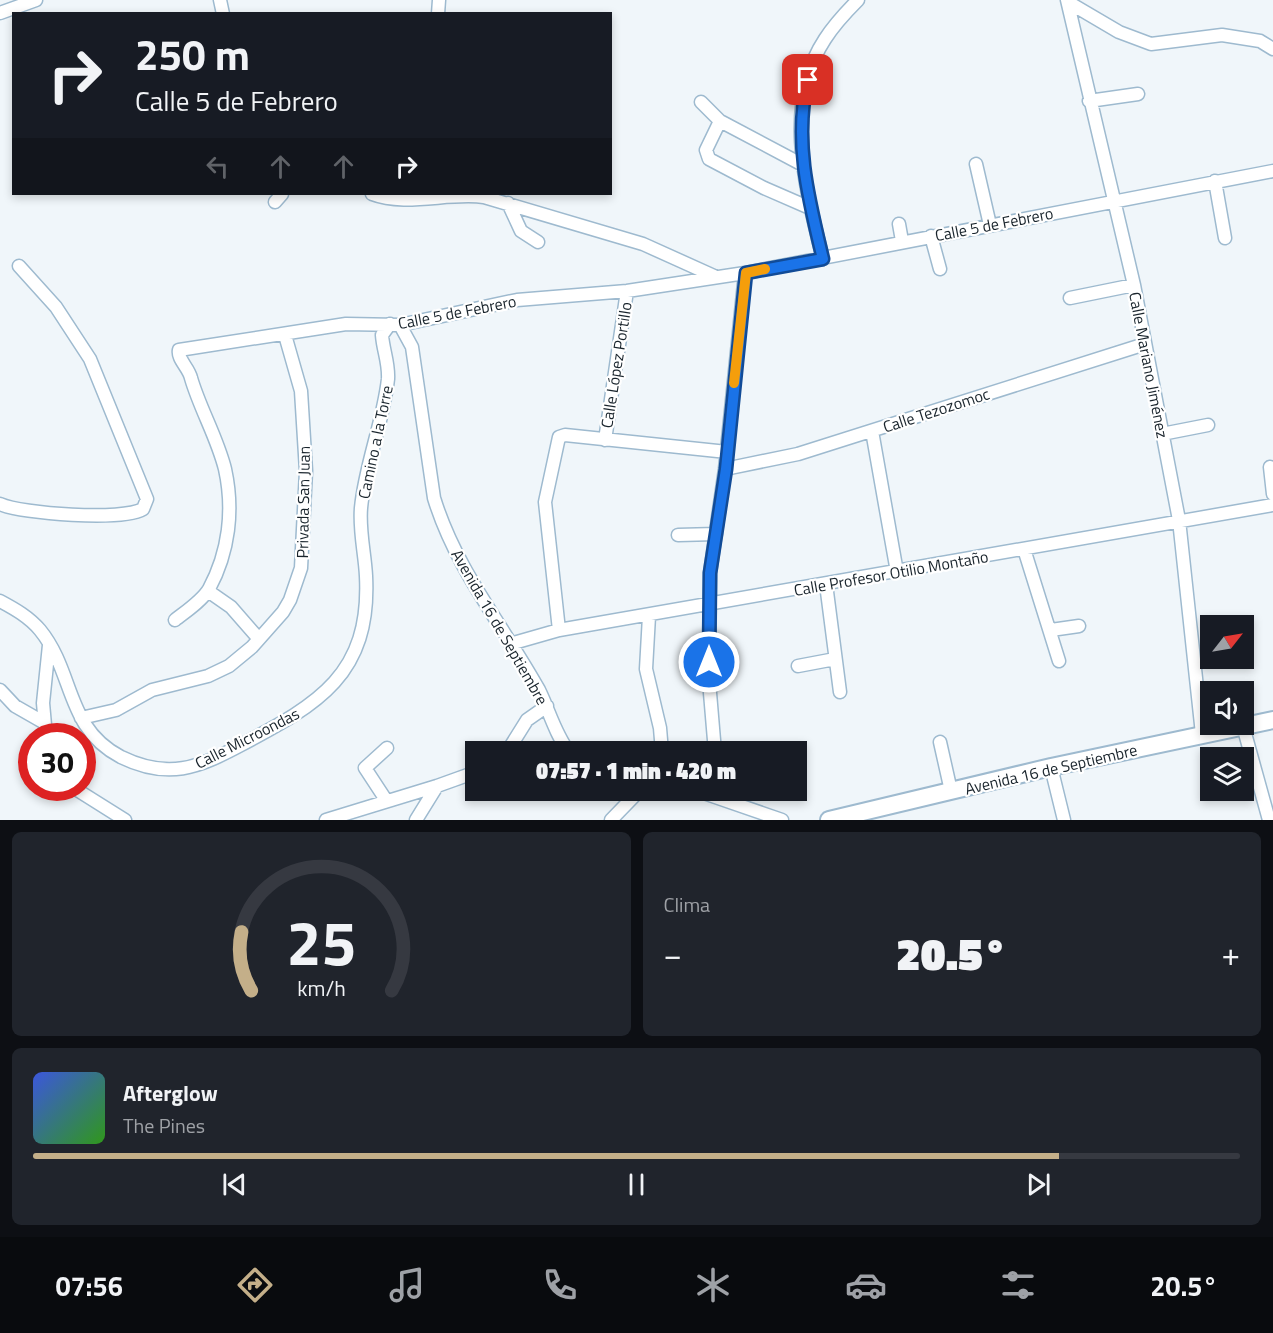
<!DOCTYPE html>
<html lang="es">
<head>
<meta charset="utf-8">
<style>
  body { margin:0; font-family:"Titillium Web",sans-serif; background:#20242c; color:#f1f3f6; height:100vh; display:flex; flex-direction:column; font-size:22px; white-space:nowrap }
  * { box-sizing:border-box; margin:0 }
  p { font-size:20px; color:#9ea1a6 }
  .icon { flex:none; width:33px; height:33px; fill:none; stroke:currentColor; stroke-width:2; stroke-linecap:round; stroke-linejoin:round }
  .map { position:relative; height:820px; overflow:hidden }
  .details { display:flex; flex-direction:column; gap:12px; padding:12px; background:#0d0f14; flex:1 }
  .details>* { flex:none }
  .hud { position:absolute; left:12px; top:12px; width:600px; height:183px; border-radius:0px; box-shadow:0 3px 9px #0003; background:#171b24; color:#f1f3f6; overflow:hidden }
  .needle { width:39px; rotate:59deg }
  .controls { position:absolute; left:1200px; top:615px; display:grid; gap:12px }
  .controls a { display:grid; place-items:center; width:54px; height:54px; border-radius:0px; background:#171b24; box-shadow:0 3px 9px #0003; font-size:30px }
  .speed { position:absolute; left:18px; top:723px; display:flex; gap:12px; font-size:30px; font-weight:700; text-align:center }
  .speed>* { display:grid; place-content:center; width:78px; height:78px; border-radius:50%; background:#171b24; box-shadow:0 3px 9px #0003; line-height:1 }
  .speed .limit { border:9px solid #d22; background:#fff; color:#111 }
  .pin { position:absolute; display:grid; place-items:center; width:51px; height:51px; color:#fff; margin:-26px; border-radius:12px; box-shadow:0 3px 9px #0006 }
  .me { position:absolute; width:66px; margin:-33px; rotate:0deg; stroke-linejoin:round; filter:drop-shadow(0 0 4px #0008) }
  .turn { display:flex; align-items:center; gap:21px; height:126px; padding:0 24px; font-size:27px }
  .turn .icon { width:78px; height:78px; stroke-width:2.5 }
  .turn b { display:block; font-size:42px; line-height:51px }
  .lanes { display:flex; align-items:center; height:57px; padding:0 24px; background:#0003; justify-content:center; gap:30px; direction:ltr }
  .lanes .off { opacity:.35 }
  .big { font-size:45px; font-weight:800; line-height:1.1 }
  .details .widget { flex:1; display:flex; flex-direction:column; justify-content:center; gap:9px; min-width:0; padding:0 21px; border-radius:9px; background:#20242c }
  .details .dial { align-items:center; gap:0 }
  .dial svg { height:156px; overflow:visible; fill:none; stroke:#363941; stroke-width:7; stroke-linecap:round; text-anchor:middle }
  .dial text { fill:#f1f3f6; stroke:none }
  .song { display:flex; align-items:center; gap:18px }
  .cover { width:72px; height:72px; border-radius:9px; background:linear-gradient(135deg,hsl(230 70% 55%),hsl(110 70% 35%)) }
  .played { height:6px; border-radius:3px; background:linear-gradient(90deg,#c4af89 85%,#363941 85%) }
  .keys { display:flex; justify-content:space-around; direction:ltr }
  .heat { display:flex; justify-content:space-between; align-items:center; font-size:33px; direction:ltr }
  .details .tiles { flex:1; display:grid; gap:12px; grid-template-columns:1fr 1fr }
  .widget:last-child { grid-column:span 2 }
  .trip { position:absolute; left:465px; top:741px; width:342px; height:60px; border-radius:0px; background:#171b24; box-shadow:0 3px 9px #0003; font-weight:800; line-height:60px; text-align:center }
  .menu { display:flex; height:96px; justify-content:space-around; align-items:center; background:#090b0e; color:#9ea1a6 }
  .menu .icon { width:42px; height:42px }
  .menu .active { color:#c4af89 }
  .menu b { font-size:27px; color:#f1f3f6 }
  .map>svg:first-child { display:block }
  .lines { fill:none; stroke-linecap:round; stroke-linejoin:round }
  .street-casing { stroke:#9ebacf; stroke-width:15 }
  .secondary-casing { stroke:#9ebacf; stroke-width:20 }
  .street { stroke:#fff; stroke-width:12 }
  .secondary { stroke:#fff; stroke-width:16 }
  .route-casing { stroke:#114b97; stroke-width:15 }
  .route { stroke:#1a73e8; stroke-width:10 }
  .slow { stroke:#f59e0b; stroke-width:10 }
  .labels { text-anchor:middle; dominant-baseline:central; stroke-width:4.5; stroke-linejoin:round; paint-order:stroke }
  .street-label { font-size:16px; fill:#19242c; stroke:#fff }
</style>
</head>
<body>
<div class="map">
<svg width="1273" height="820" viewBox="0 0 1273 820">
  <rect width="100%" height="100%" fill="#f0f6fa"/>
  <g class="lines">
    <defs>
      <path id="street" d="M220,0l3,14
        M1067,0l67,285 45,235 23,214
        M1068,2l51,30 32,12 71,-9 38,6 13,8
        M0,13l36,-13
        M438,14l1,-14
        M1089,101l49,-7
        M701,102l19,19 83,44
        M720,121l-14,29 3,9 55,29 46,20
        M976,164l14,61
        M1215,181l10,57
        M372,194c34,13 77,-2 112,3l159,47 71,32
        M275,202l7,-8
        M508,203l13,28 17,11
        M899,224l3,17
        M931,236l9,33
        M823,259c-17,-69 -41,-155 2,-220 9,-14 21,-27 33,-39
        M1070,298l64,-13
        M400,325l12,22 22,151c22,72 69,127 105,192 10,20 16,44 30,62
        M872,431l25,141
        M1162,434l46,-9
        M605,440l22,-149
        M1270,467l3,27
        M725,469l73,-15 347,-110
        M0,504c22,10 123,17 143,5l4,-10 -57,-140 -34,-52 -37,-41
        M678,535l38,-1
        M1024,549l35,112
        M826,584l14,108
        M208,591l23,16 28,32
        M0,601c15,8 29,16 40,29 35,43 25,98 81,127 47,23 77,11 120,-12 77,-41 130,-70 125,-169 -1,-22 -7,-45 -5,-68 4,-43 22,-85 27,-129 1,-16 -5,-29 -6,-44l8,-11
        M649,616l-3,53 14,59 2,24
        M175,620c10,-8 27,-19 34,-31 20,-37 25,-79 16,-120 -8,-32 -25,-60 -34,-91 -2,-10 -14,-19 -12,-28l167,-26 54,1 117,-25 110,-9 118,-18 528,-102
        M559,630l-14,-128 14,-65 6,-2 162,17
        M1051,630l28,-4
        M510,644l49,-14 714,-125
        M798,666l37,-7
        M0,690l15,16 28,16
        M81,718l35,-8 36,-20 56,-14 21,-10 23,-19 31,-35 7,-12 11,-32 5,-97 -5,-80 -16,-56
        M1243,726l26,94
        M46,736l-3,-33 6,-58
        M940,742l11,49
        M507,752l20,-32 20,-14
        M715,752l-6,-71 1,-108 15,-104 20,-196
        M1051,767l13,53
        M74,788l51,32
        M695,790l87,30
        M386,800l-21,-32 22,-20
        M326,820l111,-34 39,-14
        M416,820l21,-34
        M611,820l29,-30"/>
      <path id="secondary" d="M829,820l222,-53 222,-47"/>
    </defs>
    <use href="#street" class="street-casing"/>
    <use href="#secondary" class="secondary-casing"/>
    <use href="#street" class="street"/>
    <use href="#secondary" class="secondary"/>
  </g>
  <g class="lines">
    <defs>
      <path id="route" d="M709,662l1,-89 16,-104 20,-196 77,-14c-14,-58 -30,-119 -15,-179"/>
    </defs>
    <use href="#route" class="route-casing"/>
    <use href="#route" class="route"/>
    <path class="slow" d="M734,383l12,-110 19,-4"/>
  </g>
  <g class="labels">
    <g class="street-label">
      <text transform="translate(994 224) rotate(-11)">Calle 5 de Febrero</text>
      <text transform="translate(457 312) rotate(-11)">Calle 5 de Febrero</text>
      <text transform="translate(616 365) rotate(-81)">Calle López Portillo</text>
      <text transform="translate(1149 365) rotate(79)">Calle Mariano Jiménez</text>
      <text transform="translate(936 410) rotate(-18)">Calle Tezozomoc</text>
      <text transform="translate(375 442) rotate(-78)">Camino a la Torre</text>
      <text transform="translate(303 502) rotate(-89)">Privada San Juan</text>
      <text transform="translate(891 573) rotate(-10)">Calle Profesor Otilio Montaño</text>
      <text transform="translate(500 627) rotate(60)">Avenida 16 de Septiembre</text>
      <text transform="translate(247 738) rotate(-27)">Calle Microondas</text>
      <text transform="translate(1051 769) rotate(-13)">Avenida 16 de Septiembre</text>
    </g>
  </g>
</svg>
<div class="controls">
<a><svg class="needle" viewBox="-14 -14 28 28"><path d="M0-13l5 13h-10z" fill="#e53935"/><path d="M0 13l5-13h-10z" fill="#9ea1a6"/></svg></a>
<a><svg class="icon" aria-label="sound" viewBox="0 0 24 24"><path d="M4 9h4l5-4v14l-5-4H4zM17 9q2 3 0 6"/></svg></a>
<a><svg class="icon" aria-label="layers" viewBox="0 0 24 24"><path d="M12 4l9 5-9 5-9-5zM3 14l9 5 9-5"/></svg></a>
</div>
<div class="speed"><div class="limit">30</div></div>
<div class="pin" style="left:808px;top:80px;background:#d93025"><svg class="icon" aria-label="arrive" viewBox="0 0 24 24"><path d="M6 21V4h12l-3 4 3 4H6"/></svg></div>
<svg class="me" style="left:709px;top:662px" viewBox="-20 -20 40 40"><circle r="17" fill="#1a73e8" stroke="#fff" stroke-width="3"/><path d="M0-11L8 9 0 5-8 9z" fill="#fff"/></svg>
<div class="trip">07:57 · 1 min · 420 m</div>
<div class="hud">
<div class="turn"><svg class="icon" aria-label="right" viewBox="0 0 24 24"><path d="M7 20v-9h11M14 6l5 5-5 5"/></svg><div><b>250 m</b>Calle 5 de Febrero</div></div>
<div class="lanes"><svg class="icon off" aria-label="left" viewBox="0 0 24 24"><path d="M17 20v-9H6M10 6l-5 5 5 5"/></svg><svg class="icon off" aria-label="ahead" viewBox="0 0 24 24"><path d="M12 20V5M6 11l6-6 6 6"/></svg><svg class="icon off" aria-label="ahead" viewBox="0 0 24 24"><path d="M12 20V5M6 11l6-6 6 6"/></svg><svg class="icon" aria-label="right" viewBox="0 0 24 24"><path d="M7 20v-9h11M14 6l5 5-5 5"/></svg></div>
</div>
</div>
<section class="details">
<div class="tiles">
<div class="widget dial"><svg viewBox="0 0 100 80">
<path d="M14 69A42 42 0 1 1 86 69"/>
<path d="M14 69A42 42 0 0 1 9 39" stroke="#c4af89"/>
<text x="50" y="56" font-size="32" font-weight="700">25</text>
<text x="50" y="72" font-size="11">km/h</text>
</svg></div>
<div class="widget"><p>Clima</p>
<div class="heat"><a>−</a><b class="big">20.5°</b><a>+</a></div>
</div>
<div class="widget">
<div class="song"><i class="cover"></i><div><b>Afterglow</b><p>The Pines</p></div></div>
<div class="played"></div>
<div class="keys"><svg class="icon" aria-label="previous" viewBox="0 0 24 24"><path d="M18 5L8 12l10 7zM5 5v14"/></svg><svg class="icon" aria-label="pause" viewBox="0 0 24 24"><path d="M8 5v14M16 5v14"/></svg><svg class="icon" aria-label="next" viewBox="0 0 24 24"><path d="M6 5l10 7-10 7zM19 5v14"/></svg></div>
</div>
</div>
</section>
<nav class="menu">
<b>07:56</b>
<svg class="icon active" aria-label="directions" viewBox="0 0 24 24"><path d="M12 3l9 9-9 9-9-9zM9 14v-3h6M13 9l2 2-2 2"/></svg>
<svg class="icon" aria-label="music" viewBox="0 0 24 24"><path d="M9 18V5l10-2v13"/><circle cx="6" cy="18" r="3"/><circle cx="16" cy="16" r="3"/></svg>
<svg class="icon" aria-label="phone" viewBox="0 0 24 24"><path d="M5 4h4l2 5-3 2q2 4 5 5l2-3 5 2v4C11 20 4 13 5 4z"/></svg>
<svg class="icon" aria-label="climate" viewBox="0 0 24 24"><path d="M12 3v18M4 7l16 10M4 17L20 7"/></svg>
<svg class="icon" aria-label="car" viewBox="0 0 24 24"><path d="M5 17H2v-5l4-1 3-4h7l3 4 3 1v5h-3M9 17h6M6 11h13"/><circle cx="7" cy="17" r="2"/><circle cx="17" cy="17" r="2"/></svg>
<svg class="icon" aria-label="filters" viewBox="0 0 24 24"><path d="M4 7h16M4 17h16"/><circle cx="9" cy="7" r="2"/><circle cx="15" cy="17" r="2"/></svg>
<b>20.5°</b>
</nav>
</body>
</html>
